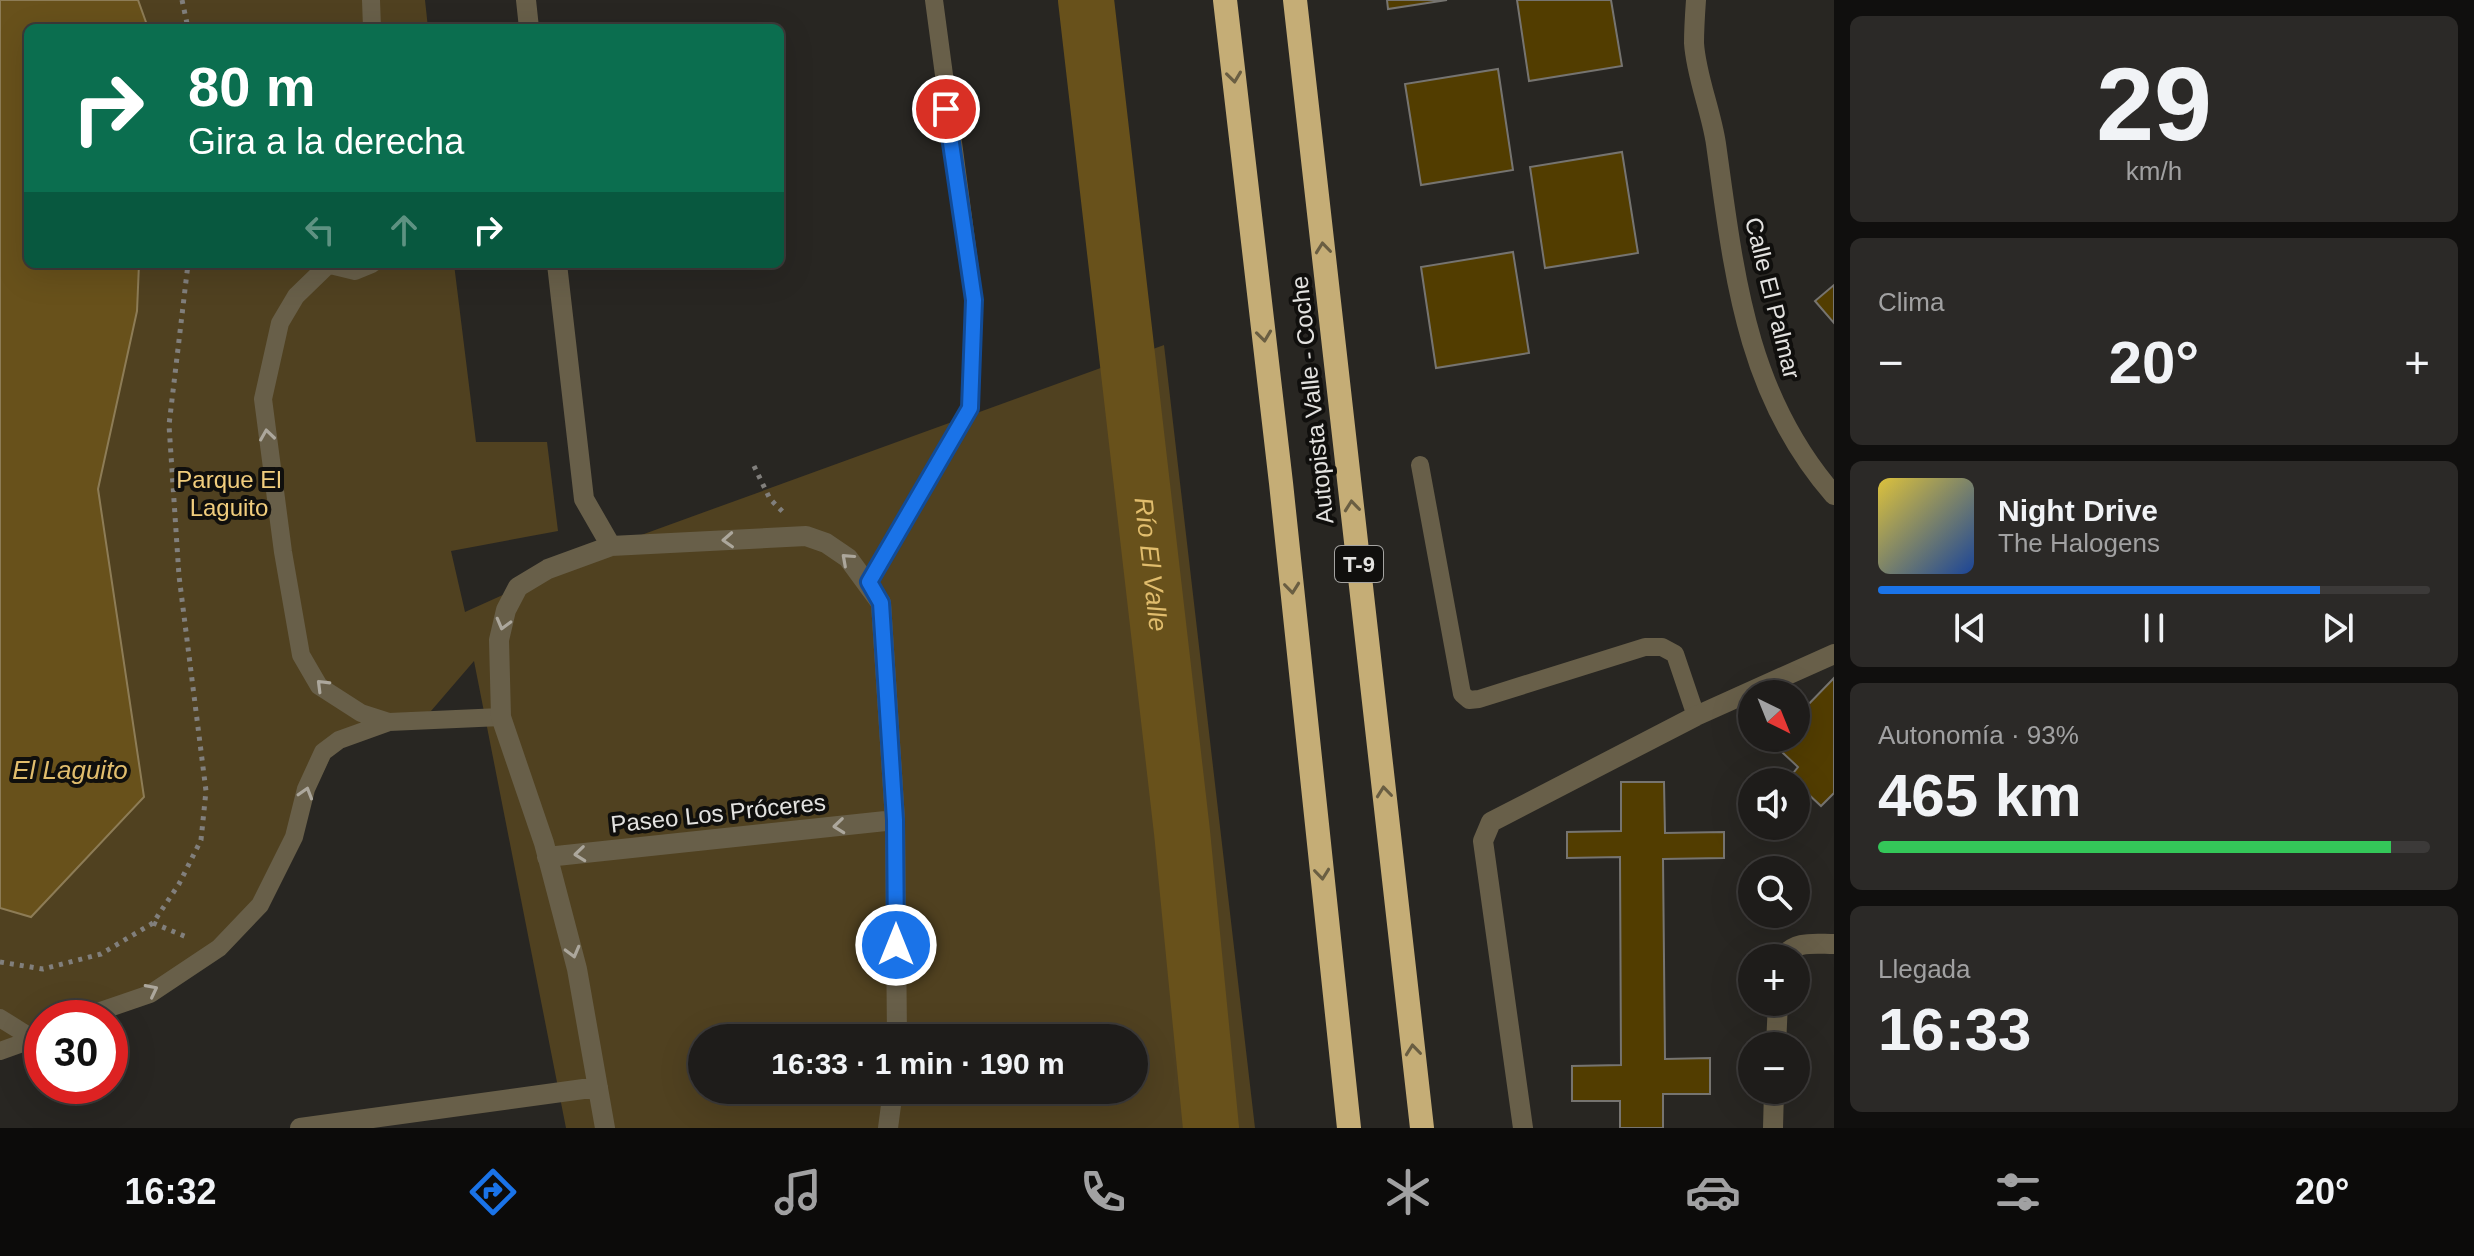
<!DOCTYPE html>
<html lang="es">
<head>
<meta charset="utf-8">
<style>
  body { margin:0; font-family:Helvetica,sans-serif; background:#2b2927; color:#f1f3f6; height:100vh; display:flex; flex-direction:column; font-size:30px; white-space:nowrap }
  * { box-sizing:border-box; margin:0 }
  p { font-size:26px; color:#a1a1a2 }
  .icon { flex:none; width:44px; height:44px; fill:none; stroke:currentColor; stroke-width:2; stroke-linecap:round; stroke-linejoin:round }
  .map { position:relative; flex:1; overflow:hidden }
  .side { display:flex; flex-direction:column; gap:16px; padding:16px; background:#100f0e; width:640px }
  .side>* { flex:none }
  .banner { position:absolute; left:24px; top:24px; width:760px; height:244px; border-radius:12px; box-shadow:0 8px 32px #0002,0 0 0 2px #3c3a39; background:#0b6e4f; color:#fff; overflow:hidden }
  .needle { width:52px; rotate:137deg }
  .controls { position:absolute; left:1738px; top:680px; display:grid; gap:16px }
  .controls a { display:grid; place-items:center; width:72px; height:72px; border-radius:50%; background:#1e1c1a; box-shadow:0 8px 32px #0002,0 0 0 2px #3c3a39; font-size:40px }
  .speed { position:absolute; left:24px; top:1000px; display:flex; gap:16px; font-size:40px; font-weight:700; text-align:center }
  .speed>* { display:grid; place-content:center; width:104px; height:104px; border-radius:50%; background:#1e1c1a; box-shadow:0 8px 32px #0002,0 0 0 2px #3c3a39; line-height:1 }
  .speed .limit { border:12px solid #d22; background:#fff; color:#111 }
  .pin { position:absolute; display:grid; place-items:center; width:68px; height:68px; color:#fff; margin:-34px; border:4px solid #fff; border-radius:50%; box-shadow:0 2px 8px #0007 }
  .me { position:absolute; width:88px; margin:-44px; rotate:0deg; stroke-linejoin:round; filter:drop-shadow(0 0 6px #0008) }
  .turn { display:flex; align-items:center; gap:28px; height:168px; padding:0 32px; font-size:36px }
  .turn .icon { width:104px; height:104px; stroke-width:2.5 }
  .turn b { display:block; font-size:56px; line-height:68px }
  .lanes { display:flex; align-items:center; height:76px; padding:0 32px; background:#0003; justify-content:center; gap:40px; direction:ltr }
  .lanes .off { opacity:.35 }
  .big { font-size:60px; font-weight:600; line-height:1.1 }
  .side .widget { flex:1; display:flex; flex-direction:column; justify-content:center; gap:12px; min-width:0; padding:0 28px; border-radius:12px; background:#2b2927 }
  .side .dial { align-items:center; gap:0 }
  .dial b { font-size:104px; line-height:1 }
  .song { display:flex; align-items:center; gap:24px }
  .cover { width:96px; height:96px; border-radius:12px; background:linear-gradient(135deg,hsl(50 70% 55%),hsl(220 70% 35%)) }
  .played { height:8px; border-radius:4px; background:linear-gradient(90deg,#1a73e8 80%,#3c3a39 80%) }
  .keys { display:flex; justify-content:space-around; direction:ltr }
  .heat { display:flex; justify-content:space-between; align-items:center; font-size:44px; direction:ltr }
  .charge { height:12px; border-radius:6px; background:linear-gradient(90deg,#34c759 93%,#3c3a39 0) }
  .trip { position:absolute; left:688px; top:1024px; width:460px; height:80px; border-radius:40px; background:#1e1c1a; box-shadow:0 8px 32px #0002,0 0 0 2px #3c3a39; font-weight:600; line-height:80px; text-align:center }
  .tab-bar { display:flex; height:128px; justify-content:space-around; align-items:center; background:#0c0b0a; color:#a1a1a2 }
  .tab-bar .icon { width:56px; height:56px }
  .tab-bar .on { color:#1a73e8 }
  .tab-bar b { font-size:36px; color:#f1f3f6 }
  main { display:flex; flex:1; min-height:0 }
  .map>svg:first-child { display:block }
  .green { fill:#504120; fill-rule:evenodd }
  .water { fill:#68511b; stroke:#8d7c56; stroke-width:2 }
  .lines { fill:none; stroke-linecap:round; stroke-linejoin:round }
  .river { stroke:#68511b; stroke-width:56 }
  .building { fill:#523d00; stroke:#767470; stroke-width:2 }
  .path { stroke:#817f7c; stroke-width:5; stroke-dasharray:4 6; stroke-linecap:butt }
  .lane { stroke:#685f49; stroke-width:18 }
  .street { stroke:#685f49; stroke-width:20 }
  .highway { stroke:#c5ad76; stroke-width:24 }
  .oneway { stroke:#6a5e42 }
  .oneway2 { stroke:#aca79c }
  .route-casing { stroke:#114b97; stroke-width:20 }
  .route { stroke:#1a73e8; stroke-width:14 }
  .labels { text-anchor:middle; dominant-baseline:central; stroke-width:8; stroke-linejoin:round; paint-order:stroke }
  .shield { fill:#100f0d; stroke:#a4a3a1; stroke-width:2 }
  .shield-label { font-size:22px; font-weight:bold; fill:#e3e2e0 }
  .street-label { font-size:24px; fill:#e3e2e0; stroke:#100f0d }
  .park-label { font-size:24px; fill:#f1cd7d; stroke:#100f0d }
  .water-label { font-size:26px; font-style:italic; fill:#e1bd6d; stroke:#100f0d }
</style>
</head>
<body>
<main>
<div class="map">
<svg width="1834" height="1128" viewBox="0 0 1834 1128">
  <rect width="100%" height="100%" fill="#282622"/>
  <path class="green" d="M0,0h425l3,28h-400v236h426l22,178h71l11,89 -107,20 14,61 146,-66 553,-201 91,783h-689l-92,-467 -43,50 -93,30 -78,164 -110,89 -61,24h-47v19l-42,8zM702,1038h432v52h-432z"/>
  <path class="water" d="M0,0h138l9,25 -119,3v236h111l-2,47 -39,178 46,308 -113,120 -31,-9z"/>
  <g class="lines">
    <path class="river" id="s1" d="M1086,0l96,832 29,296"/>
  </g>
  <path class="building" d="M1387,0h60l-59,9z
    M1517,0h94l11,66 -93,15z
    M1498,69l15,101 -92,15 -16,-101z
    M1622,152l16,101 -93,15 -15,-101z
    M1513,252l16,101 -93,15 -15,-101z
    M1834,285v38l-19,-22z
    M1834,678v115l-13,13 -31,-29 8,-10 -31,-29h29v-34l6,7z
    M1621,782h43l1,51 59,-1v26l-61,1 2,200 45,-1v36h-47v34h-43v-27h-48v-35l49,-1 -1,-208 -53,1v-26l54,-1z"/>
  <g class="lines">
    <path class="path" d="M182,0l6,28
      M754,466l16,33 13,13
      M153,923l36,15
      M0,962l43,7 58,-15 52,-31 26,-39 22,-44 5,-49 -27,-215 -10,-151 19,-161"/>
    <path class="lane" d="M371,0l1,28
      M326,264l29,7 17,-7
      M328,265l-32,31 -16,27 -17,76 20,153 18,103 18,31 42,27 28,9
      M1420,465l42,229 7,6 10,-1 166,-52h17l13,7 21,62
      M869,582l101,-174 4,-108 -40,-300
      M0,1018l35,22
      M80,1018l70,-24 69,-46 41,-43 34,-68 12,-48 17,-37 16,-12 50,-18 112,-5
      M0,1051l42,-15"/>
    <path class="street" d="M526,0l3,28
      M1696,0c-1,14 -2,29 -2,43 2,33 17,67 22,101 18,128 29,249 118,351
      M557,264l27,235 27,47
      M547,857l348,-37 2,218
      M1782,958c13,-18 32,-14 52,-14
      M1776,1046l2,-44
      M300,1128l298,-41
      M605,1128l-28,-159 -33,-126 -43,-126 -2,-77 7,-30 12,-23 30,-18 63,-23 195,-10 20,7 22,15 33,45 14,217
      M888,1128l5,-38
      M1523,1128l-40,-287 8,-19 205,-106 138,-62
      M1773,1128l1,-38"/>
    <path class="highway" d="M1225,0l56,483 68,645
      M1295,0l127,1128"/>
  </g>
  <defs><path id="oneway-chevron" d="M-2-3.5L2.5 0L-2 3.5" fill="none" stroke-width="1.6" stroke-linecap="round" stroke-linejoin="round" transform="scale(2)"/></defs>
  <g class="oneway">
    <use href="#oneway-chevron" transform="translate(1234 77) rotate(83)"/>
    <use href="#oneway-chevron" transform="translate(1323 248) rotate(-96)"/>
    <use href="#oneway-chevron" transform="translate(1264 336) rotate(83)"/>
    <use href="#oneway-chevron" transform="translate(1352 506) rotate(-96)"/>
    <use href="#oneway-chevron" transform="translate(1292 588) rotate(84)"/>
    <use href="#oneway-chevron" transform="translate(1384 792) rotate(-96)"/>
    <use href="#oneway-chevron" transform="translate(1322 874) rotate(84)"/>
    <use href="#oneway-chevron" transform="translate(1413 1050) rotate(-96)"/>
  </g>
  <g class="oneway2">
    <use href="#oneway-chevron" transform="translate(267 435) rotate(-98)"/>
    <use href="#oneway-chevron" transform="translate(728 540) rotate(177)"/>
    <use href="#oneway-chevron" transform="translate(847 559) rotate(-138)"/>
    <use href="#oneway-chevron" transform="translate(503 624) rotate(105)"/>
    <use href="#oneway-chevron" transform="translate(322 685) rotate(-135)"/>
    <use href="#oneway-chevron" transform="translate(306 793) rotate(-73)"/>
    <use href="#oneway-chevron" transform="translate(839 826) rotate(174)"/>
    <use href="#oneway-chevron" transform="translate(580 854) rotate(174)"/>
    <use href="#oneway-chevron" transform="translate(573 952) rotate(75)"/>
    <use href="#oneway-chevron" transform="translate(152 990) rotate(-27)"/>
  </g>
  <g class="lines">
    <defs>
      <path id="route" d="M896,945l-1,-125 -14,-217 -12,-21 101,-174 4,-108 -28,-191"/>
    </defs>
    <use href="#route" class="route-casing"/>
    <use href="#route" class="route"/>
  </g>
  <g class="labels">
    <rect class="shield" x="1335" y="546" width="48" height="36" rx="6"/>
    <g class="shield-label">
      <text x="1359" y="564">T-9</text>
    </g>
    <g class="street-label">
      <text transform="translate(1773 298) rotate(76)">Calle El Palmar</text>
      <text transform="translate(1312 400) rotate(-96)">Autopista Valle - Coche</text>
      <text transform="translate(718 813) rotate(-6)">Paseo Los Próceres</text>
    </g>
    <g class="park-label">
      <text x="229" y="479">Parque El<tspan x="229" dy="28">Laguito</tspan></text>
    </g>
    <g class="water-label">
      <text stroke="none"><textPath href="#s1" startOffset="568">Río El Valle</textPath></text>
      <text x="70" y="770">El Laguito</text>
    </g>
  </g>
</svg>
<div class="controls">
<a><svg class="needle" viewBox="-14 -14 28 28"><path d="M0-13l5 13h-10z" fill="#e53935"/><path d="M0 13l5-13h-10z" fill="#a1a1a2"/></svg></a>
<a><svg class="icon" aria-label="sound" viewBox="0 0 24 24"><path d="M4 9h4l5-4v14l-5-4H4zM17 9q2 3 0 6"/></svg></a>
<a><svg class="icon" aria-label="search" viewBox="0 0 24 24"><circle cx="10" cy="10" r="6"/><path d="M15 15l6 6"/></svg></a>
<a>+</a>
<a>−</a>
</div>
<div class="speed"><div class="limit">30</div></div>
<div class="pin" style="left:946px;top:109px;background:#d93025"><svg class="icon" aria-label="arrive" viewBox="0 0 24 24"><path d="M6 21V4h12l-3 4 3 4H6"/></svg></div>
<svg class="me" style="left:896px;top:945px" viewBox="-20 -20 40 40"><circle r="17" fill="#1a73e8" stroke="#fff" stroke-width="3"/><path d="M0-11L8 9 0 5-8 9z" fill="#fff"/></svg>
<div class="trip">16:33 · 1 min · 190 m</div>
<div class="banner">
<div class="turn"><svg class="icon" aria-label="right" viewBox="0 0 24 24"><path d="M7 20v-9h11M14 6l5 5-5 5"/></svg><div><b>80 m</b>Gira a la derecha</div></div>
<div class="lanes"><svg class="icon off" aria-label="left" viewBox="0 0 24 24"><path d="M17 20v-9H6M10 6l-5 5 5 5"/></svg><svg class="icon off" aria-label="ahead" viewBox="0 0 24 24"><path d="M12 20V5M6 11l6-6 6 6"/></svg><svg class="icon" aria-label="right" viewBox="0 0 24 24"><path d="M7 20v-9h11M14 6l5 5-5 5"/></svg></div>
</div>
</div>
<section class="side">
<div class="widget dial"><b>29</b><p>km/h</p></div>
<div class="widget"><p>Clima</p>
<div class="heat"><a>−</a><b class="big">20°</b><a>+</a></div>
</div>
<div class="widget">
<div class="song"><i class="cover"></i><div><b>Night Drive</b><p>The Halogens</p></div></div>
<div class="played"></div>
<div class="keys"><svg class="icon" aria-label="previous" viewBox="0 0 24 24"><path d="M18 5L8 12l10 7zM5 5v14"/></svg><svg class="icon" aria-label="pause" viewBox="0 0 24 24"><path d="M8 5v14M16 5v14"/></svg><svg class="icon" aria-label="next" viewBox="0 0 24 24"><path d="M6 5l10 7-10 7zM19 5v14"/></svg></div>
</div>
<div class="widget"><p>Autonomía · 93%</p><b class="big">465 km</b><div class="charge"></div></div>
<div class="widget"><p>Llegada</p><b class="big">16:33</b></div>
</section>
</main>
<nav class="tab-bar">
<b>16:32</b>
<svg class="icon on" aria-label="directions" viewBox="0 0 24 24"><path d="M12 3l9 9-9 9-9-9zM9 14v-3h6M13 9l2 2-2 2"/></svg>
<svg class="icon" aria-label="music" viewBox="0 0 24 24"><path d="M9 18V5l10-2v13"/><circle cx="6" cy="18" r="3"/><circle cx="16" cy="16" r="3"/></svg>
<svg class="icon" aria-label="phone" viewBox="0 0 24 24"><path d="M5 4h4l2 5-3 2q2 4 5 5l2-3 5 2v4C11 20 4 13 5 4z"/></svg>
<svg class="icon" aria-label="climate" viewBox="0 0 24 24"><path d="M12 3v18M4 7l16 10M4 17L20 7"/></svg>
<svg class="icon" aria-label="car" viewBox="0 0 24 24"><path d="M5 17H2v-5l4-1 3-4h7l3 4 3 1v5h-3M9 17h6M6 11h13"/><circle cx="7" cy="17" r="2"/><circle cx="17" cy="17" r="2"/></svg>
<svg class="icon" aria-label="filters" viewBox="0 0 24 24"><path d="M4 7h16M4 17h16"/><circle cx="9" cy="7" r="2"/><circle cx="15" cy="17" r="2"/></svg>
<b>20°</b>
</nav>
</body>
</html>
